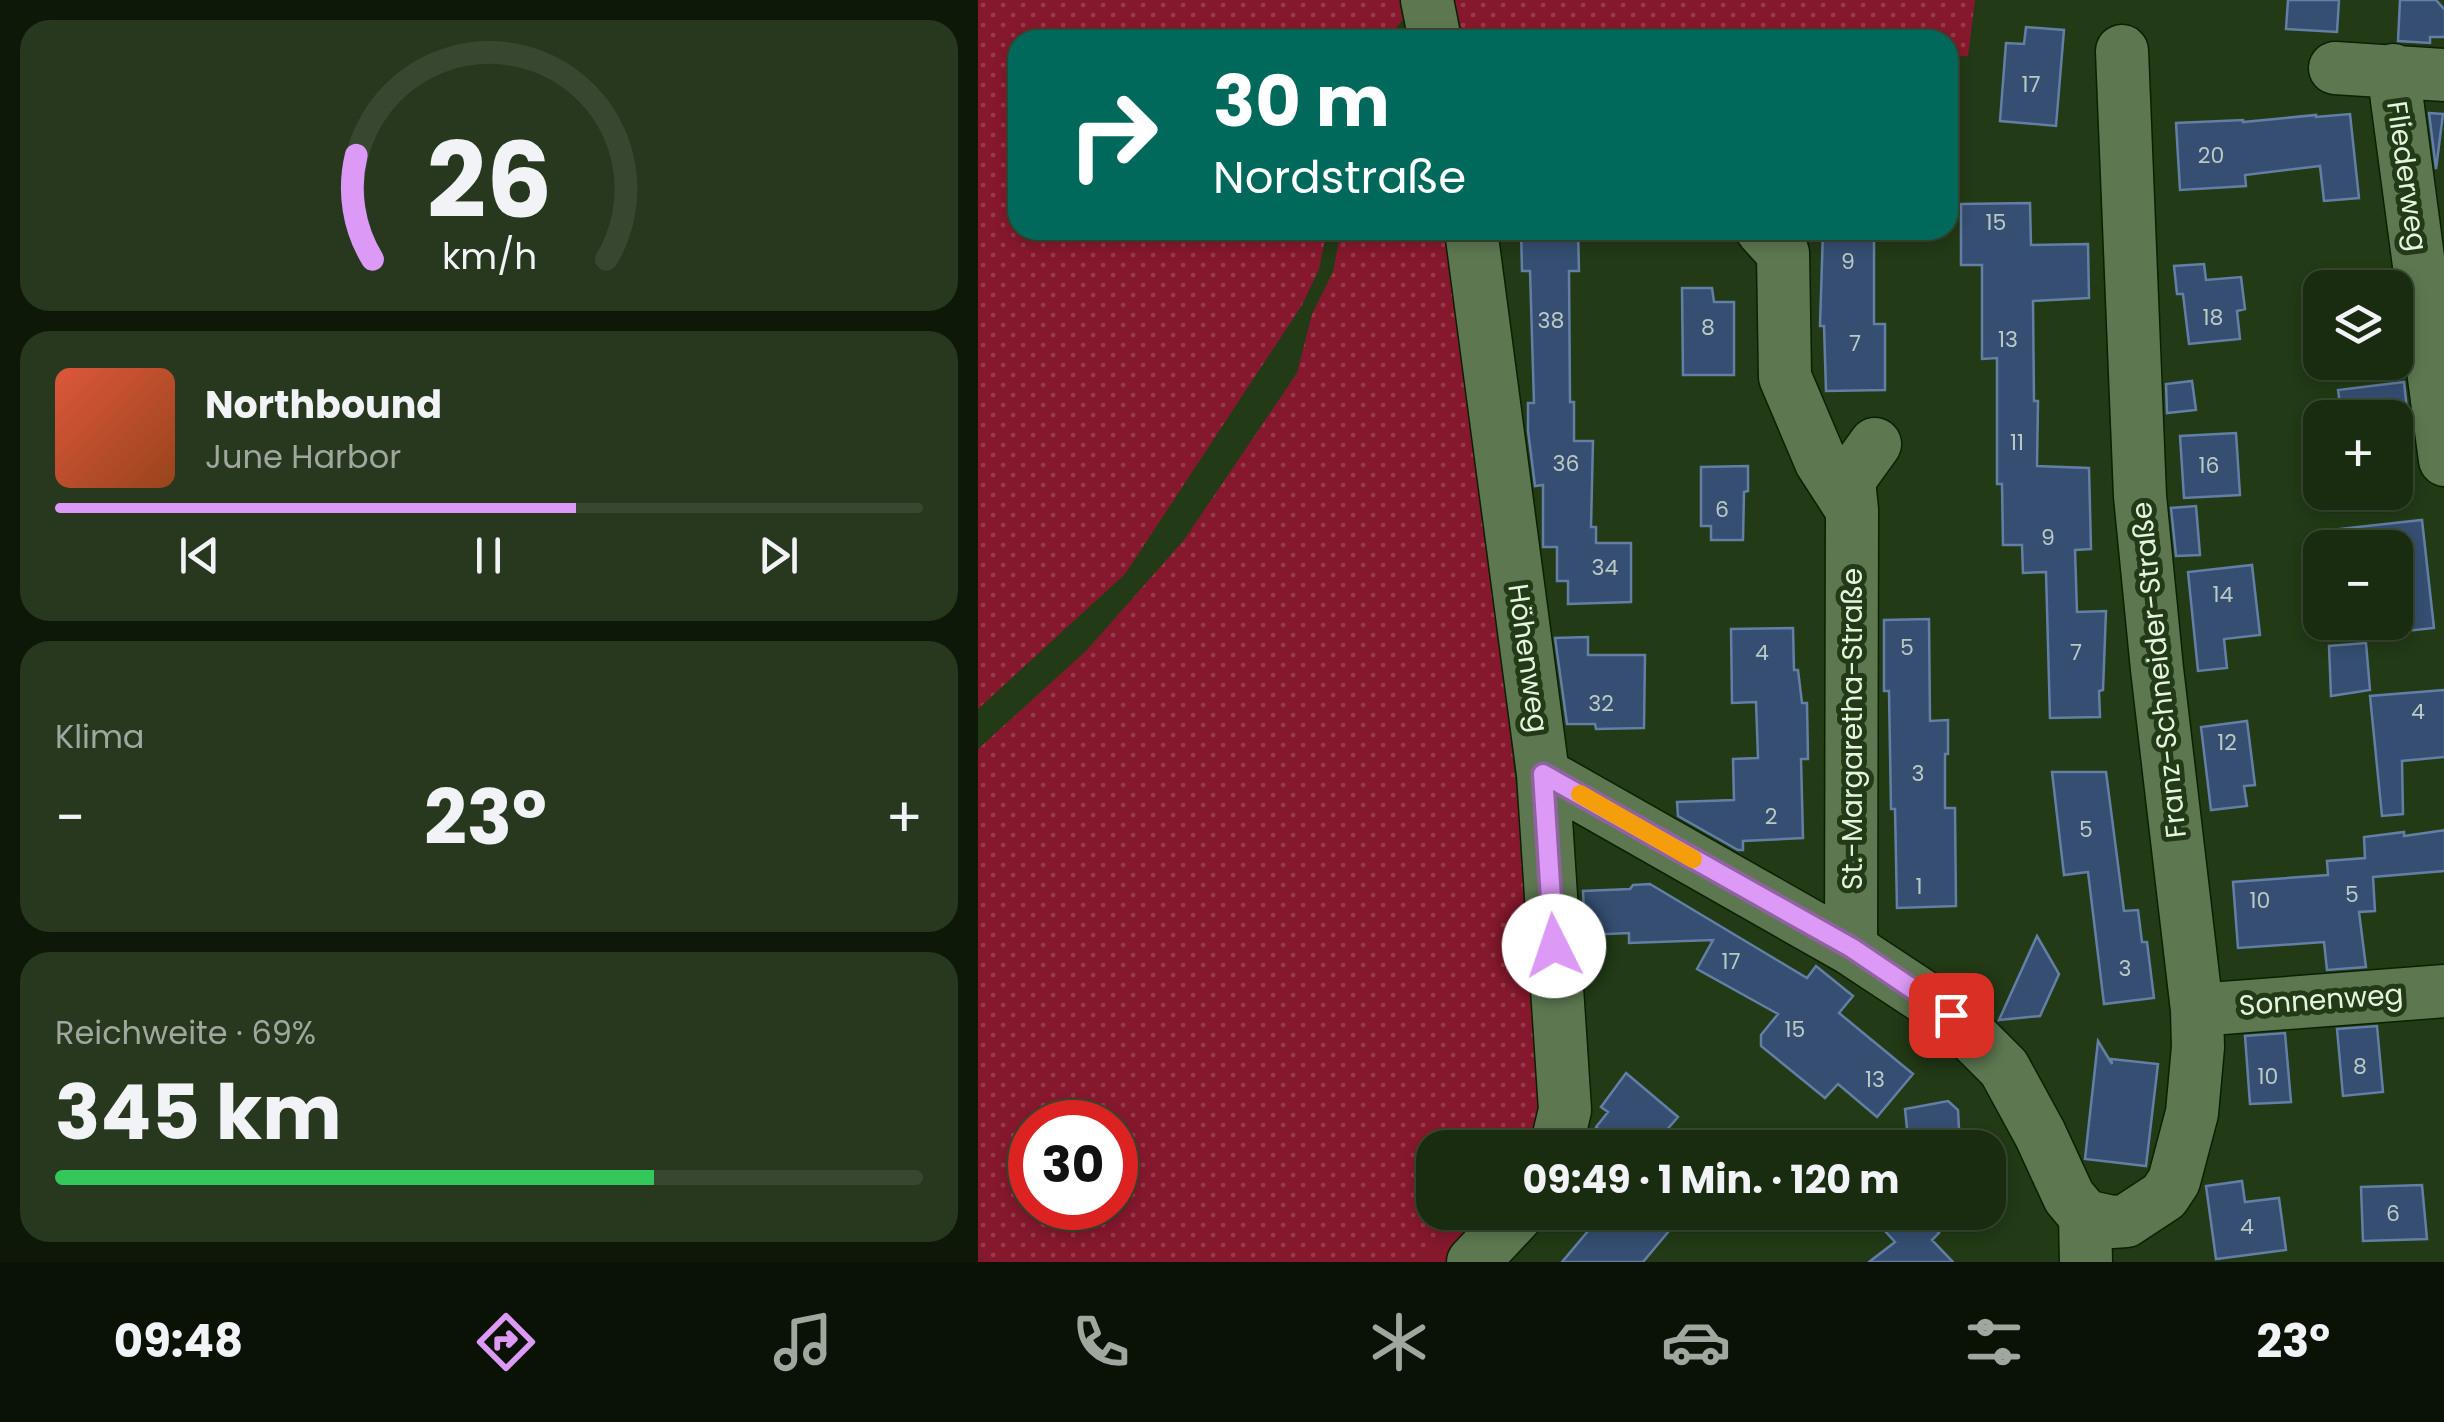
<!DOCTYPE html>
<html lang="de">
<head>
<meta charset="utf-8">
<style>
  body { margin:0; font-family:Poppins,sans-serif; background:#27381e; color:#f1f3f6; height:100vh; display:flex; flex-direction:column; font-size:38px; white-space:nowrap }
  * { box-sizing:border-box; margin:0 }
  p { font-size:32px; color:#9fa79f }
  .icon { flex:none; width:55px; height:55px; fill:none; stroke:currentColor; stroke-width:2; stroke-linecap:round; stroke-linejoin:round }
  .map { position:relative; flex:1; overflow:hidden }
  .side { display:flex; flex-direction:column; gap:20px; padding:20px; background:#0e1809; width:978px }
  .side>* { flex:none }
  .guide { position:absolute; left:30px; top:30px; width:950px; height:210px; border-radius:30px; box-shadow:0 5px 15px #0003,0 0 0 2px #384830; background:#00695c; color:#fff; overflow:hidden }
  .controls { position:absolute; left:1325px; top:270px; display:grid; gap:20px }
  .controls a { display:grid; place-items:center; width:110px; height:110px; border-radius:20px; background:#1a2c10; box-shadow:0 5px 15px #0003,0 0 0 2px #384830; font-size:50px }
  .speed { position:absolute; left:30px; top:1100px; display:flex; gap:20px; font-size:50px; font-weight:700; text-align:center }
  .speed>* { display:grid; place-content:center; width:130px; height:130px; border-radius:50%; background:#1a2c10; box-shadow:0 5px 15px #0003,0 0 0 2px #384830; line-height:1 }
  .speed .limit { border:15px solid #d22; background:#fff; color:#111 }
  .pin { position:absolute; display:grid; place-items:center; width:85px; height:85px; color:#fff; margin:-42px; border-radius:20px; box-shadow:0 5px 15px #0006 }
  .me { position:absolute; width:110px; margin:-55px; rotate:356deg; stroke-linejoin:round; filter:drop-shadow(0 0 8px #0008) }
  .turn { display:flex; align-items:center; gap:35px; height:210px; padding:0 40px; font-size:45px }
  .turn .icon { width:130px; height:130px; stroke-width:2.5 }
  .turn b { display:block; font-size:70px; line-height:85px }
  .big { font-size:75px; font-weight:700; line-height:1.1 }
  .side .tile { flex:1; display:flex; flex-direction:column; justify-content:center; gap:15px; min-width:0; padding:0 35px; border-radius:30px; background:#27381e }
  .side .dial { align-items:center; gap:0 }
  .dial svg { height:260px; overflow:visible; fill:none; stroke:#384830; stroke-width:7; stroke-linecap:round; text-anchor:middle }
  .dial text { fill:#f1f3f6; stroke:none }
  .song { display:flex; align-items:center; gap:30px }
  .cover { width:120px; height:120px; border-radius:15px; background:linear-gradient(135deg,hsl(10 70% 55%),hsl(20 70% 35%)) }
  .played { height:10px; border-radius:5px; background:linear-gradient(90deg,#dc99f5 60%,#384830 60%) }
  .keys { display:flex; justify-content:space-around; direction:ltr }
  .heat { display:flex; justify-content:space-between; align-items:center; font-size:55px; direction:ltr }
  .charge { height:15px; border-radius:8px; background:linear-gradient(90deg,#34c759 69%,#384830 0) }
  .trip { position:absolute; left:438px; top:1130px; width:590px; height:100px; border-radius:30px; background:#1a2c10; box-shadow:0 5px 15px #0003,0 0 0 2px #384830; font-weight:700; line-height:100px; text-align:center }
  .dock { display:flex; height:160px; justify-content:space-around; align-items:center; background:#0a1206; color:#9fa79f }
  .dock .icon { width:70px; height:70px }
  .dock .current { color:#dc99f5 }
  .dock b { font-size:45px; color:#f1f3f6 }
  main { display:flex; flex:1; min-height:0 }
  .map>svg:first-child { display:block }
  .grass { fill:url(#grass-dots); fill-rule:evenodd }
  .forest { fill:url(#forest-crowns) }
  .building { fill:#354e71; stroke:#647fa5; stroke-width:2.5 }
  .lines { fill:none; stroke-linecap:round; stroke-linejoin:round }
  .minor-casing { stroke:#092100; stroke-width:55 }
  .minor { stroke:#5d7851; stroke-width:52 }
  .route-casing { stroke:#8f639f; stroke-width:25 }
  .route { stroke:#dc99f5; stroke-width:18 }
  .slow { stroke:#f59e0b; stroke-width:18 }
  .labels { text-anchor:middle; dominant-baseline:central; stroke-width:10; stroke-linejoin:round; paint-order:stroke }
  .number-label { font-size:22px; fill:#b8cac3 }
  .street-label { font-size:28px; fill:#e4f4de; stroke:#223a16 }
</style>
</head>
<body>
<main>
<section class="side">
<div class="tile dial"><svg viewBox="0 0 100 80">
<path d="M14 69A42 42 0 1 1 86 69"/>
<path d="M14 69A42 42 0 0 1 9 37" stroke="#dc99f5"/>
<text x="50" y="56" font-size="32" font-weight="700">26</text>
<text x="50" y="72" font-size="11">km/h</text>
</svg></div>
<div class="tile">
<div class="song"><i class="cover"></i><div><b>Northbound</b><p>June Harbor</p></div></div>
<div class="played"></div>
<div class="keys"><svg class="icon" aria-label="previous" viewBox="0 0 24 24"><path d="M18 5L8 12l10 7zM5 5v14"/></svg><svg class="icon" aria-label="pause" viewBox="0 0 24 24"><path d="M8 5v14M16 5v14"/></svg><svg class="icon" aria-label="next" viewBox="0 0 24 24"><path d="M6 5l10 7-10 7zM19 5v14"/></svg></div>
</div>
<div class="tile"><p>Klima</p>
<div class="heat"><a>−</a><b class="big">23°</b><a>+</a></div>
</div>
<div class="tile"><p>Reichweite · 69%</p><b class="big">345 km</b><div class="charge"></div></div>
</section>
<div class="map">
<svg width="1467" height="1262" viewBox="0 0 1467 1262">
  <defs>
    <pattern id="grass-dots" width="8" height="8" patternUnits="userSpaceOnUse" patternTransform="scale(2.5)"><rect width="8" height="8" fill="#86182d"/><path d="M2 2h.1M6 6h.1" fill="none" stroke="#973a4b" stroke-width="1.8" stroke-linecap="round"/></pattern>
    <pattern id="forest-crowns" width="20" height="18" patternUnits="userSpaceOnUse" patternTransform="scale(2.5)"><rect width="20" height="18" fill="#86182d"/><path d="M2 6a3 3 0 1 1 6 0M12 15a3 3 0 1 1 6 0" fill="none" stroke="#973a4b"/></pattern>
  </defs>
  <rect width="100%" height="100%" fill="#223a16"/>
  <path class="grass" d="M0,0h438v4l-30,36h-368v190h309l-8,39 -17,36 -177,269 -147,135z
    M458,0h539l-7,56h-20v-16h-494z
    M363,230h112l88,776 2,123 -13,18 -97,1v64l36,1 -53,49h-438v-513l108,-98 98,-111 113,-167 15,-59 21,-42zM52,1122h86v86h-86z"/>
  <path class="forest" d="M491,1213h29l-49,49h-33z"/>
  <path class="building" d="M1310,0h51l-2,32 -51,-3z
    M1422,0h36l9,10v27h-15v6l-32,-2z
    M1048,27l38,3 -8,96 -56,-5 6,-78 18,1z
    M1451,113l14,1 -7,55z
    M1372,114l9,84 -35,3 -4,-35 -75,9 1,11 -66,4 -4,-67 67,-3v2l73,-7v2z
    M1052,203l1,42 57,-1 1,54 -56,3 1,100h4l-1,65 52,2 2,81 -16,1 2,62 29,-1 -3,79 -4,1 1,26 -50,1 -4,-146 -23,1 -1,-28h-19l-1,-61h-5v-126l-15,1v-94h-21v-61z
    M543,230h57l1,41h-10l1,131h4v39h19l-2,86h5v16h35v59l-63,2v-23h-11v-34h-14v-62l-8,1 -7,-55v-28h6l-4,-132h-8z
    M845,230h51v94h11v66l-59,1 -2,-65h-4z
    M1226,264l2,16 35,-3 4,32 -8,2 3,28 -51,5 -6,-50h-6l-3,-28z
    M704,288h30l2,14h20v73h-51z
    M1214,381l4,29 -29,3 -1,-29z
    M1426,382l4,36h-66l-4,-28z
    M1258,433l4,62 -56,3 -4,-62z
    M770,466v25l-4,1 -1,48h-32v-14h-10v-59z
    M1218,506l4,49 -24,1 -5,-48z
    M1444,520l12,108 -38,4v-84h-56l-1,-19z
    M1274,565l8,70 -36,4 3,29 -29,3 -10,-99z
    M951,619l1,102 18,-1v34h-3v54h10l1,98 -59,2 -2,-99h-4l-2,-118h-5v-71z
    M815,628l1,42h4l4,33h5l1,56h-7l2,79 -60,3v9h-5l-60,-34 -1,-14 57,-2 -1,-41 25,-1 -2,-56 -24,1 -1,-74z
    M610,637v18h57l-1,73 -48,1 -1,-5h-28l-12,-86z
    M1388,643l4,47 -39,6 -2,-50z
    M1467,690v67l-43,4 1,53 -21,2 -12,-120z
    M1269,721l8,64 -11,1 3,20 -36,4 -10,-83z
    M1074,772h54l18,139 14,-1 4,32h5l7,56 -50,6 -16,-132 -24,3z
    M1467,830v41l-72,6 2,34 -16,1 7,55 -39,3 -3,-28 -86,6 -5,-66 95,-7 -1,-14 38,-3 -1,-21 40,-5v4z
    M672,884l157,94 9,-12 37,30 -14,17 74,61 -36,43 -39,-33 -13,14 -64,-52v-11l17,-21 -81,-45 16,-29 -84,3v-10l-44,2 -2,-44 47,-2 3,-4z
    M1059,936l22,38 -19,42 -41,4z
    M1399,1026l6,66 -40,4 -6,-67z
    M1307,1033l6,69 -41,2 -5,-68z
    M1120,1041l14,23 -1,-5 47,5 -12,102 -61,-7z
    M648,1073l52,44 -27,31h-30l-25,-21 12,-15 -7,-5z
    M970,1101l10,9 2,38h-51l-4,-39z
    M1264,1181l3,21 34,-4 7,52 -70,9 -10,-73z
    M1444,1185l5,54 -64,2 -2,-54z
    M626,1212h43l22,19 -26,31h-81z
    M929,1212h14l18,21 -7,7 21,22h-84l26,-20 -9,-10z"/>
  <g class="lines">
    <defs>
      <path id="minor" d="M449,0l8,40
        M1357,68l110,7
        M1415,70l52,390
        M493,230l72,544 22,336 -9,38
        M784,230l21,23 2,124 36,85 31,48 -1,439
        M874,510l-3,-30 26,-36
        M565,774l308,175 100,66 53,53 36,66 29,63 16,19 1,46
        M1219,1010l248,-19
        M1107,1216l27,6 14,-1 38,-25 10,-15 18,-68 6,-66 -1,-37 -40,-341 -17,-173 -18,-445
        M495,1262l47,-50"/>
    </defs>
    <use href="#minor" class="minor-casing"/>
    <use href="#minor" class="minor"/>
  </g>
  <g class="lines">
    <defs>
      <path id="route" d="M576,946l-11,-172 309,174 99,67"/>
    </defs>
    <use href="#route" class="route-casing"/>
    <use href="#route" class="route"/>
    <path class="slow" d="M602,794l113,65"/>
  </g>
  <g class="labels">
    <g class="number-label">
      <text x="1053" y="84">17</text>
      <text x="1233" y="155">20</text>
      <text x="1018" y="222">15</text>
      <text x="870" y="261">9</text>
      <text x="1235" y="317">18</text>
      <text x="573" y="320">38</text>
      <text x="730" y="327">8</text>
      <text x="1030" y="339">13</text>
      <text x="877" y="343">7</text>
      <text x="1039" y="442">11</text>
      <text x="588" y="463">36</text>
      <text x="1231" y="465">16</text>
      <text x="744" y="509">6</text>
      <text x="1070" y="537">9</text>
      <text x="627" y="567">34</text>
      <text x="1245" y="594">14</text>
      <text x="929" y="647">5</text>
      <text x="784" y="652">4</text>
      <text x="1098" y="652">7</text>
      <text x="623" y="703">32</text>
      <text x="1440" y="711">4</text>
      <text x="1249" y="742">12</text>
      <text x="940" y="773">3</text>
      <text x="793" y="816">2</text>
      <text x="1108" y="829">5</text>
      <text x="941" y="886">1</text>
      <text x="1374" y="894">5</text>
      <text x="1282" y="900">10</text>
      <text x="753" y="961">17</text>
      <text x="1147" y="968">3</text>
      <text x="817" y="1029">15</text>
      <text x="1382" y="1066">8</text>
      <text x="1290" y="1076">10</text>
      <text x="897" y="1079">13</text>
      <text x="1415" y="1213">6</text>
      <text x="1269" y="1226">4</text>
    </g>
    <g class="street-label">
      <text transform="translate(1429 176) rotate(82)">Fliederweg</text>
      <text transform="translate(550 658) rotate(82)">Höhenweg</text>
      <text transform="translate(1181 670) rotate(-96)">Franz-Schneider-Straße</text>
      <text transform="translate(874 729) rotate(-90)">St.-Margaretha-Straße</text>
      <text transform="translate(1343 1000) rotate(-4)">Sonnenweg</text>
    </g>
  </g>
</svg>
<div class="controls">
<a><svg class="icon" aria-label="layers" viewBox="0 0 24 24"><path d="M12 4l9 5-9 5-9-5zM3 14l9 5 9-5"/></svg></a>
<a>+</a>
<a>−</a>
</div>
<div class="speed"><div class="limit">30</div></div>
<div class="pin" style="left:973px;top:1015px;background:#d93025"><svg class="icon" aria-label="arrive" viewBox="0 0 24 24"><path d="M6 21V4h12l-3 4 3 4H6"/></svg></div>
<svg class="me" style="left:576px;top:946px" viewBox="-20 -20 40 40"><circle r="19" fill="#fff"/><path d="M0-13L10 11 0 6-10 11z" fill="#dc99f5"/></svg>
<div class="trip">09:49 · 1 Min. · 120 m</div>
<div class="guide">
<div class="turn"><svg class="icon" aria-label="right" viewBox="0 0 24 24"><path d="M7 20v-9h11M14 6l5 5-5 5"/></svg><div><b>30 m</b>Nordstraße</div></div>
</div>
</div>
</main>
<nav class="dock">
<b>09:48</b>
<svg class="icon current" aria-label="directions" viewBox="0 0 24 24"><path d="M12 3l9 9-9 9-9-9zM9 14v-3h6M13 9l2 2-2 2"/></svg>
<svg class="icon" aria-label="music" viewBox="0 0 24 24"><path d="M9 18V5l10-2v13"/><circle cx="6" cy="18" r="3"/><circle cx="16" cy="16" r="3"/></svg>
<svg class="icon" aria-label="phone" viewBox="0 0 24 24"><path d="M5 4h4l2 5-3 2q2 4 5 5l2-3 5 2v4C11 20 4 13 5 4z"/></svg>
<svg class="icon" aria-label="climate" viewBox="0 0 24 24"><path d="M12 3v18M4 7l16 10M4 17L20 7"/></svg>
<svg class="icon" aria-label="car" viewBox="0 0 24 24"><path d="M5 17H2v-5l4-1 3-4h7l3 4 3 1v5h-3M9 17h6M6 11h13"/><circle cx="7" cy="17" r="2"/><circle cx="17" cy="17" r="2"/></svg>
<svg class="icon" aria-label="filters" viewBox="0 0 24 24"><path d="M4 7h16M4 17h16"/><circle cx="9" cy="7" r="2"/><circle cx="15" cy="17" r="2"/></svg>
<b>23°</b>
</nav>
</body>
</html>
